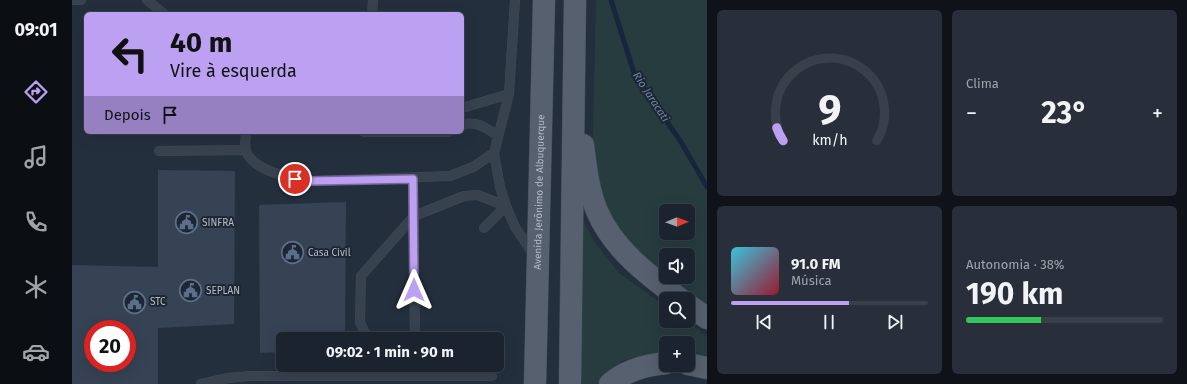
<!DOCTYPE html>
<html lang="pt">
<head>
<meta charset="utf-8">
<style>
  body { margin:0; font-family:"Fira Sans",sans-serif; background:#282f3a; color:#f1f3f6; height:100vh; display:flex; flex-direction:column; font-size:15px; white-space:nowrap }
  * { box-sizing:border-box; margin:0 }
  p { font-size:13px; color:#a0a4aa }
  .icon { flex:none; width:22px; height:22px; fill:none; stroke:currentColor; stroke-width:2; stroke-linecap:round; stroke-linejoin:round }
  .map { position:relative; flex:1; overflow:hidden }
  .details { display:flex; flex-direction:column; gap:10px; padding:10px; background:#0f1319; width:480px }
  .details>* { flex:none }
  .banner { position:absolute; left:12px; top:12px; width:380px; height:122px; border-radius:6px; box-shadow:0 4px 16px #0002,0 0 0 1px #39404a; background:#bca0f2; color:#111; overflow:hidden }
  .needle { width:26px; rotate:89deg }
  .fabs { position:absolute; left:587px; top:204px; display:grid; gap:8px }
  .fabs a { display:grid; place-items:center; width:36px; height:36px; border-radius:6px; background:#1b232e; box-shadow:0 4px 16px #0002,0 0 0 1px #39404a; font-size:20px }
  .speed { position:absolute; left:12px; top:320px; display:flex; gap:8px; font-size:20px; font-weight:700; text-align:center }
  .speed>* { display:grid; place-content:center; width:52px; height:52px; border-radius:50%; background:#1b232e; box-shadow:0 4px 16px #0002,0 0 0 1px #39404a; line-height:1 }
  .speed .limit { border:6px solid #d22; background:#fff; color:#111 }
  .pin { position:absolute; display:grid; place-items:center; width:34px; height:34px; color:#fff; margin:-17px; border:2px solid #fff; border-radius:50%; box-shadow:0 1px 4px #0007 }
  .me { position:absolute; width:44px; margin:-22px; rotate:0deg; stroke-linejoin:round; filter:drop-shadow(0 0 3px #0008) }
  .turn { display:flex; align-items:center; gap:14px; height:84px; padding:0 20px; font-size:18px }
  .turn .icon { width:52px; height:52px; stroke-width:2.5 }
  .turn b { display:block; font-size:28px; line-height:34px }
  .then { display:flex; align-items:center; height:38px; padding:0 20px; background:#0003; gap:8px; font-size:15px }
  .big { font-size:30px; font-weight:700; line-height:1.1 }
  .details .widget { flex:1; display:flex; flex-direction:column; justify-content:center; gap:6px; min-width:0; padding:0 14px; border-radius:6px; background:#282f3a }
  .details .dial { align-items:center; gap:0 }
  .dial svg { height:104px; overflow:visible; fill:none; stroke:#39404a; stroke-width:7; stroke-linecap:round; text-anchor:middle }
  .dial text { fill:#f1f3f6; stroke:none }
  .song { display:flex; align-items:center; gap:12px }
  .cover { width:48px; height:48px; border-radius:6px; background:linear-gradient(135deg,hsl(190 70% 55%),hsl(350 70% 35%)) }
  .played { height:4px; border-radius:2px; background:linear-gradient(90deg,#bca0f2 60%,#39404a 60%) }
  .keys { display:flex; justify-content:space-around; direction:ltr }
  .heat { display:flex; justify-content:space-between; align-items:center; font-size:22px; direction:ltr }
  .charge { height:6px; border-radius:3px; background:linear-gradient(90deg,#34c759 38%,#39404a 0) }
  .details .tiles { flex:1; display:grid; gap:10px; grid-template-columns:repeat(2,1fr) }
  .trip { position:absolute; left:204px; top:332px; width:228px; height:40px; border-radius:6px; background:#1b232e; box-shadow:0 4px 16px #0002,0 0 0 1px #39404a; font-weight:700; line-height:40px; text-align:center }
  main { display:flex; flex:1; min-height:0 }
  .tab-bar { display:flex; flex-direction:column; width:72px; justify-content:space-around; align-items:center; background:#0b0e12; color:#a0a4aa }
  .tab-bar .icon { width:28px; height:28px }
  .tab-bar .active { color:#bca0f2 }
  .tab-bar b { font-size:18px; color:#f1f3f6 }
  .map>svg:first-child { display:block }
  .green { fill:#263c3f; fill-rule:evenodd }
  .lines { fill:none; stroke-linecap:round; stroke-linejoin:round }
  .stream { stroke:#17263c; stroke-width:5 }
  .building { fill:#364354; fill-rule:evenodd }
  .lane-casing { stroke:#414a57; stroke-width:10 }
  .primary-casing { stroke:#414a57; stroke-width:23 }
  .lane { stroke:#38414e; stroke-width:9 }
  .primary { stroke:#56606e; stroke-width:22 }
  .route-casing { stroke:#7a689d; stroke-width:10 }
  .route { stroke:#bca0f2; stroke-width:7 }
  .labels { text-anchor:middle; dominant-baseline:central; stroke-width:4; stroke-linejoin:round; paint-order:stroke }
  .street-label { font-size:10px; fill:#b4bcc9; stroke:#1d2633 }
  .poi-label { font-size:10px; fill:#b4bcc9; stroke:#1d2633; text-anchor:start }
  .water-label { font-size:11px; font-style:italic; fill:#6d86a8; stroke:#1d2633 }
</style>
</head>
<body>
<main>
<nav class="tab-bar">
<b>09:01</b>
<svg class="icon active" aria-label="directions" viewBox="0 0 24 24"><path d="M12 3l9 9-9 9-9-9zM9 14v-3h6M13 9l2 2-2 2"/></svg>
<svg class="icon" aria-label="music" viewBox="0 0 24 24"><path d="M9 18V5l10-2v13"/><circle cx="6" cy="18" r="3"/><circle cx="16" cy="16" r="3"/></svg>
<svg class="icon" aria-label="phone" viewBox="0 0 24 24"><path d="M5 4h4l2 5-3 2q2 4 5 5l2-3 5 2v4C11 20 4 13 5 4z"/></svg>
<svg class="icon" aria-label="climate" viewBox="0 0 24 24"><path d="M12 3v18M4 7l16 10M4 17L20 7"/></svg>
<svg class="icon" aria-label="car" viewBox="0 0 24 24"><path d="M5 17H2v-5l4-1 3-4h7l3 4 3 1v5h-3M9 17h6M6 11h13"/><circle cx="7" cy="17" r="2"/><circle cx="17" cy="17" r="2"/></svg>
</nav>
<div class="map">
<svg width="635" height="384" viewBox="0 0 635 384">
  <rect width="100%" height="100%" fill="#242f3e"/>
  <path class="green" d="M524,0h111v309l-36,-24 -28,-23 -20,-22 -16,-30 -15,-37zM594,211h22v22h-22zM594,255h22v22h-22z
    M505,209l18,34 24,30 47,34v14h20l21,15v21l-19,-6v-8h-22v7l-44,11 -25,23h-15l-12,-33z"/>
  <g class="lines">
    <path class="stream" d="M539,0l24,76 46,66 26,45"/>
  </g>
  <path class="building" d="M86,170l77,1 -1,153 -76,4v56h-86v-119l86,2zM21,329h34v34h-34z
    M274,202l-1,137h-62v13l-23,1 -1,-148z"/>
  <g class="lines">
    <defs>
      <path id="lane" d="M0,0h9
        M75,0l17,14
        M443,0l-6,94 -15,59 6,34 6,19 9,21 19,28
        M300,14l1,-14
        M390,108l47,-14
        M390,125c13,-5 24,3 35,10
        M174,132c0,6 -2,13 0,19 7,20 47,28 66,30l138,-5 23,-9 21,-14
        M292,132h85
        M87,151l86,-1
        M341,179l2,160
        M299,339l-7,-8 -4,-9 1,-46 53,-60 50,-20 14,-1 28,11 -22,22
        M323,365l10,10
        M343,365v10
        M129,384l27,-6 22,-2h242"/>
      <g id="primary">
        <path d="M511,145c3,22 5,45 14,66 16,38 51,64 83,88"/>
        <path d="M616,305l19,13"/>
        <path d="M616,364l19,4"/>
        <path id="s1" d="M463,384l9,-384"/>
        <path d="M498,384l5,-384"/>
        <path d="M538,384c16,-14 35,-19 56,-21"/>
      </g>
    </defs>
    <use href="#lane" class="lane-casing"/>
    <use href="#primary" class="primary-casing"/>
    <use href="#lane" class="lane"/>
    <use href="#primary" class="primary"/>
  </g>
  <g class="lines">
    <defs>
      <path id="route" d="M223,179l17,2 101,-2 1,111"/>
    </defs>
    <use href="#route" class="route-casing"/>
    <use href="#route" class="route"/>
  </g>
  <defs>
    <symbol id="civic-ring" viewBox="-11 -11 22 22"><circle r="9.5" fill="#1d2633" stroke="#5c6f8a" stroke-width="1.5"/><path d="M-.6-6.5H3V-4.5H.6V-3L4-1V1h2V6H-6V1h2V-1L-.6-3ZM-1.2 2.5V6h2.4V2.5Z" fill="#5c6f8a"/></symbol>
  </defs>
  <g fill-rule="evenodd">
    <use href="#civic-ring" x="102" y="210" width="25" height="25"/>
    <use href="#civic-ring" x="208" y="240" width="25" height="25"/>
    <use href="#civic-ring" x="106" y="278" width="25" height="25"/>
    <use href="#civic-ring" x="50" y="290" width="25" height="25"/>
  </g>
  <g class="labels">
    <g class="street-label">
      <text stroke="none"><textPath href="#s1" startOffset="192">Avenida Jerônimo de Albuquerque</textPath></text>
    </g>
    <g class="poi-label">
      <text x="130" y="223">SINFRA</text>
      <text x="236" y="253">Casa Civil</text>
      <text x="134" y="291">SEPLAN</text>
      <text x="78" y="302">STC</text>
    </g>
    <g class="water-label">
      <text transform="translate(579 97) rotate(57)">Rio Jaracati</text>
    </g>
  </g>
</svg>
<div class="fabs">
<a><svg class="needle" viewBox="-14 -14 28 28"><path d="M0-13l5 13h-10z" fill="#e53935"/><path d="M0 13l5-13h-10z" fill="#a0a4aa"/></svg></a>
<a><svg class="icon" aria-label="sound" viewBox="0 0 24 24"><path d="M4 9h4l5-4v14l-5-4H4zM17 9q2 3 0 6"/></svg></a>
<a><svg class="icon" aria-label="search" viewBox="0 0 24 24"><circle cx="10" cy="10" r="6"/><path d="M15 15l6 6"/></svg></a>
<a>+</a>
</div>
<div class="speed"><div class="limit">20</div></div>
<div class="pin" style="left:223px;top:179px;background:#d93025"><svg class="icon" aria-label="arrive" viewBox="0 0 24 24"><path d="M6 21V4h12l-3 4 3 4H6"/></svg></div>
<svg class="me" style="left:342px;top:290px" viewBox="-20 -20 40 40"><path d="M0-17L14 15 0 8-14 15z" fill="#bca0f2" stroke="#fff" stroke-width="4"/></svg>
<div class="trip">09:02 · 1 min · 90 m</div>
<div class="banner">
<div class="turn"><svg class="icon" aria-label="left" viewBox="0 0 24 24"><path d="M17 20v-9H6M10 6l-5 5 5 5"/></svg><div><b>40 m</b>Vire à esquerda</div></div>
<div class="then">Depois<svg class="icon" aria-label="arrive" viewBox="0 0 24 24"><path d="M6 21V4h12l-3 4 3 4H6"/></svg></div>
</div>
</div>
<section class="details">
<div class="tiles">
<div class="widget dial"><svg viewBox="0 0 100 80">
<path d="M14 69A42 42 0 1 1 86 69"/>
<path d="M14 69A42 42 0 0 1 9 59" stroke="#bca0f2"/>
<text x="50" y="56" font-size="32" font-weight="700">9</text>
<text x="50" y="72" font-size="11">km/h</text>
</svg></div>
<div class="widget"><p>Clima</p>
<div class="heat"><a>−</a><b class="big">23°</b><a>+</a></div>
</div>
<div class="widget">
<div class="song"><i class="cover"></i><div><b>91.0 FM</b><p>Música</p></div></div>
<div class="played"></div>
<div class="keys"><svg class="icon" aria-label="previous" viewBox="0 0 24 24"><path d="M18 5L8 12l10 7zM5 5v14"/></svg><svg class="icon" aria-label="pause" viewBox="0 0 24 24"><path d="M8 5v14M16 5v14"/></svg><svg class="icon" aria-label="next" viewBox="0 0 24 24"><path d="M6 5l10 7-10 7zM19 5v14"/></svg></div>
</div>
<div class="widget"><p>Autonomia · 38%</p><b class="big">190 km</b><div class="charge"></div></div>
</div>
</section>
</main>
</body>
</html>
